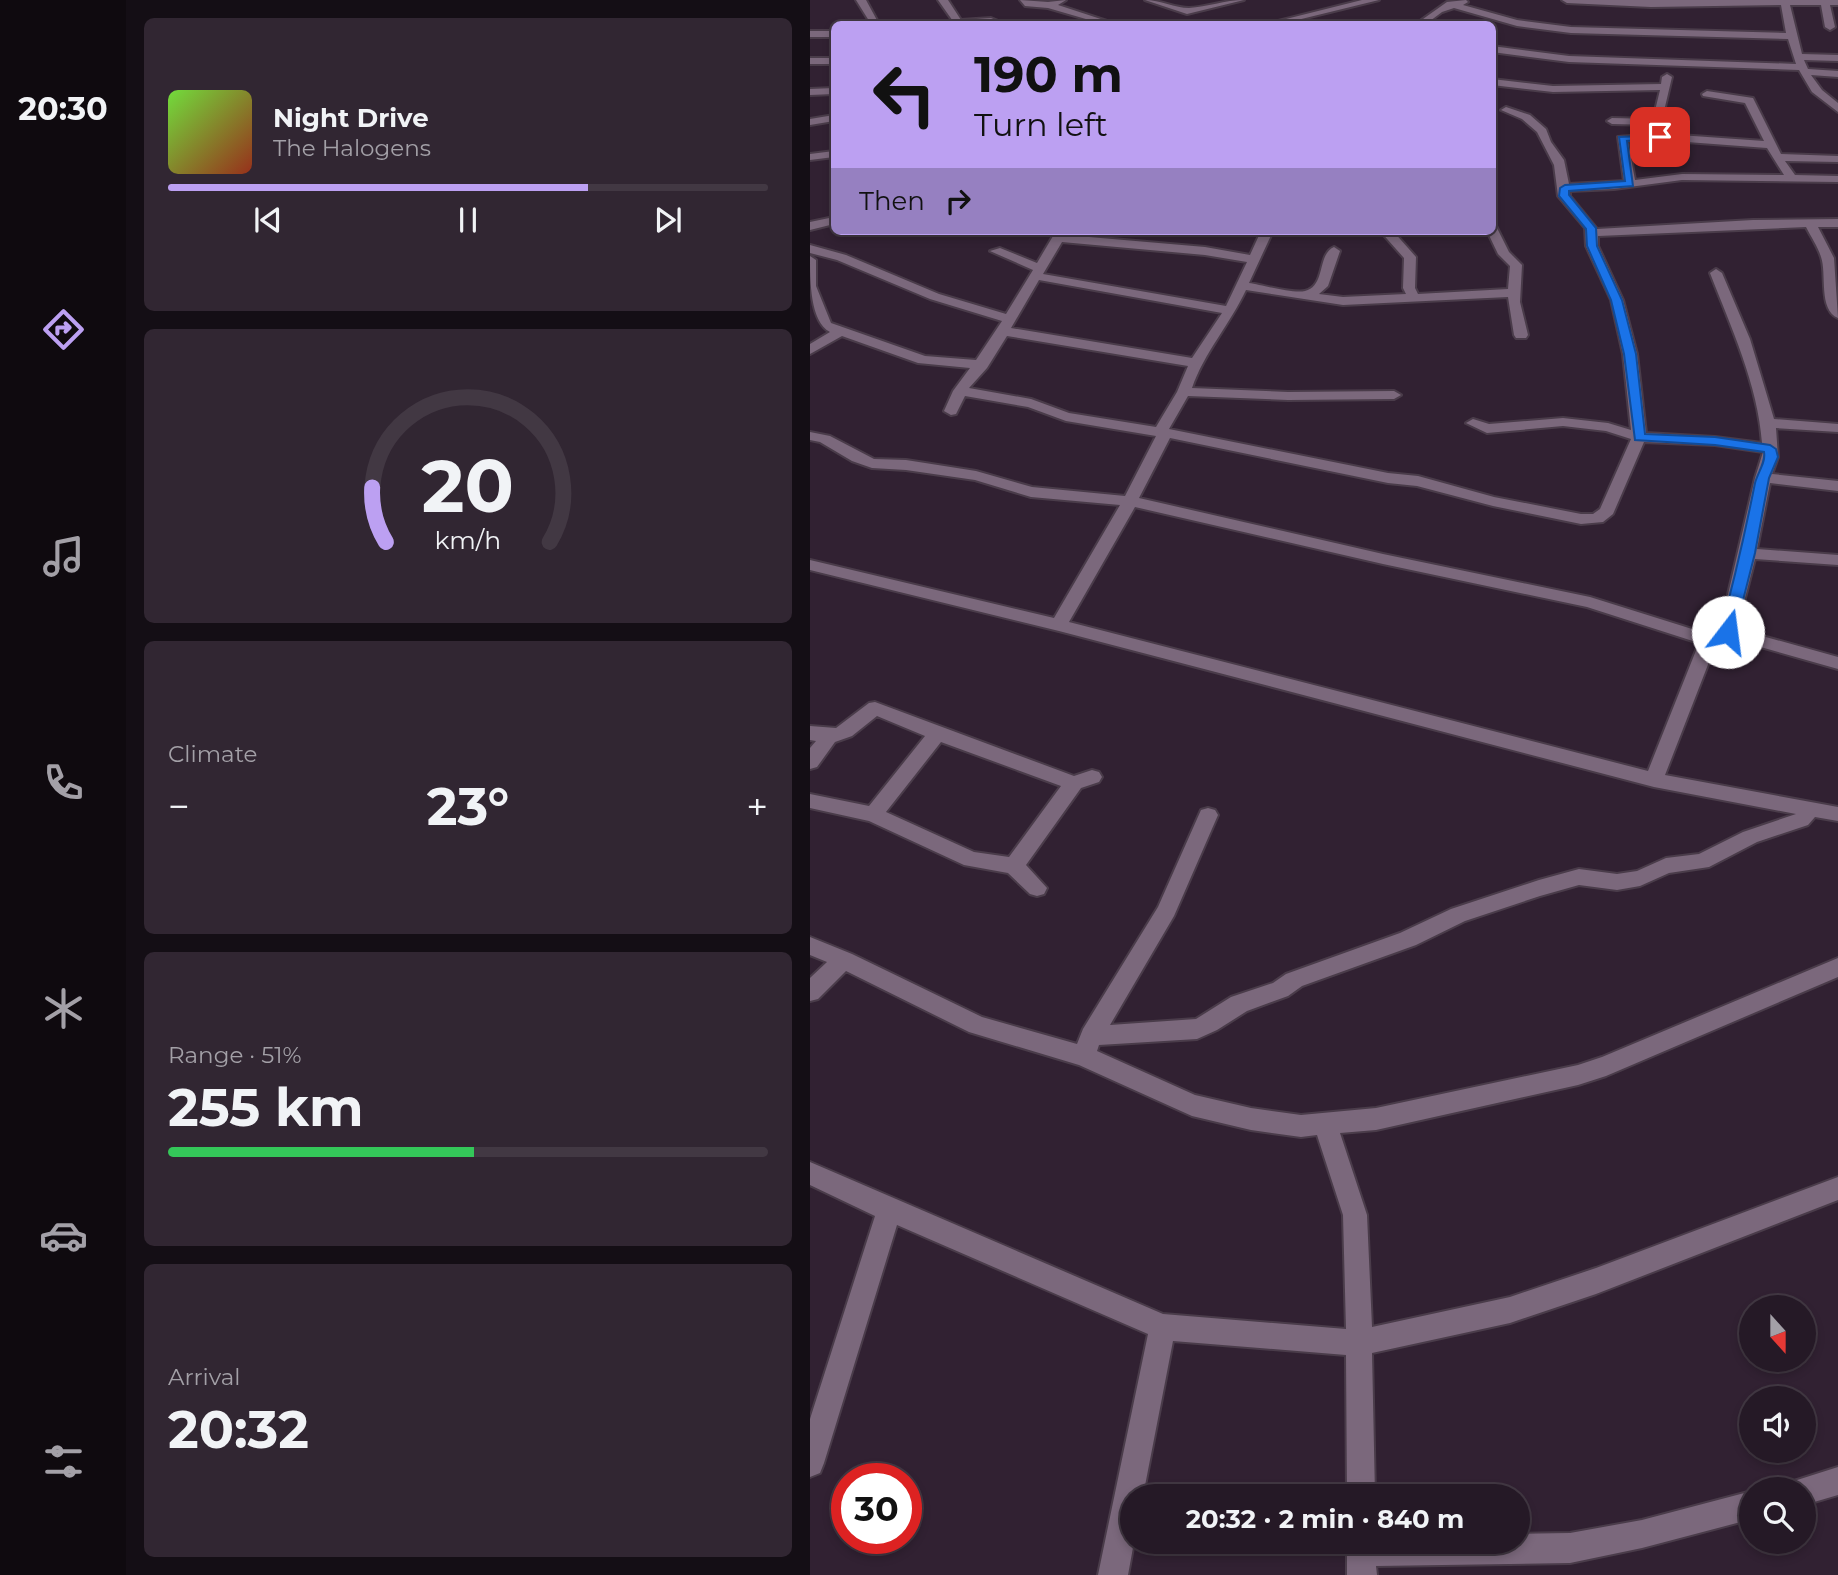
<!DOCTYPE html>
<html lang="en">
<head>
<meta charset="utf-8">
<style>
  body { margin:0; font-family:Montserrat,sans-serif; background:#312632; color:#f1f3f6; height:100vh; display:flex; flex-direction:column; font-size:26px; white-space:nowrap }
  * { box-sizing:border-box; margin:0 }
  p { font-size:23px; color:#a3a0a7 }
  .icon { flex:none; width:38px; height:38px; fill:none; stroke:currentColor; stroke-width:2; stroke-linecap:round; stroke-linejoin:round }
  .map { position:relative; flex:1; overflow:hidden }
  .side { display:flex; flex-direction:column; gap:18px; padding:18px; background:#140e15; width:684px }
  .side>* { flex:none }
  .banner { position:absolute; left:21px; top:21px; width:665px; height:214px; border-radius:10px; box-shadow:0 4px 10px #0003,0 0 0 2px #423843; background:#bca0f2; color:#111; overflow:hidden }
  .needle { width:46px; rotate:159deg }
  .buttons { position:absolute; left:929px; top:1295px; display:grid; gap:14px }
  .buttons a { display:grid; place-items:center; width:77px; height:77px; border-radius:50%; background:#251926; box-shadow:0 4px 10px #0003,0 0 0 2px #423843; font-size:35px }
  .speed { position:absolute; left:21px; top:1463px; display:flex; gap:14px; font-size:35px; font-weight:700; text-align:center }
  .speed>* { display:grid; place-content:center; width:91px; height:91px; border-radius:50%; background:#251926; box-shadow:0 4px 10px #0003,0 0 0 2px #423843; line-height:1 }
  .speed .limit { border:10px solid #d22; background:#fff; color:#111 }
  .pin { position:absolute; display:grid; place-items:center; width:60px; height:60px; color:#fff; margin:-30px; border-radius:14px; box-shadow:0 4px 10px #0006 }
  .me { position:absolute; width:77px; margin:-38px; rotate:15deg; stroke-linejoin:round; filter:drop-shadow(0 0 5px #0008) }
  .turn { display:flex; align-items:center; gap:24px; height:147px; padding:0 28px; font-size:32px }
  .turn .icon { width:91px; height:91px; stroke-width:2.5 }
  .turn b { display:block; font-size:49px; line-height:60px }
  .then { display:flex; align-items:center; height:66px; padding:0 28px; background:#0003; gap:14px; font-size:26px }
  .big { font-size:52px; font-weight:700; line-height:1.1 }
  .side .tile { flex:1; display:flex; flex-direction:column; justify-content:center; gap:10px; min-width:0; padding:0 24px; border-radius:10px; background:#312632 }
  .side .dial { align-items:center; gap:0 }
  .dial svg { height:182px; overflow:visible; fill:none; stroke:#423843; stroke-width:7; stroke-linecap:round; text-anchor:middle }
  .dial text { fill:#f1f3f6; stroke:none }
  .song { display:flex; align-items:center; gap:21px }
  .cover { width:84px; height:84px; border-radius:10px; background:linear-gradient(135deg,hsl(100 70% 55%),hsl(10 70% 35%)) }
  .played { height:7px; border-radius:4px; background:linear-gradient(90deg,#bca0f2 70%,#423843 70%) }
  .keys { display:flex; justify-content:space-around; direction:ltr }
  .heat { display:flex; justify-content:space-between; align-items:center; font-size:38px; direction:ltr }
  .charge { height:10px; border-radius:5px; background:linear-gradient(90deg,#34c759 51%,#423843 0) }
  .trip { position:absolute; left:310px; top:1484px; width:410px; height:70px; border-radius:35px; background:#251926; box-shadow:0 4px 10px #0003,0 0 0 2px #423843; font-weight:700; line-height:70px; text-align:center }
  main { display:flex; flex:1; min-height:0 }
  .menu { display:flex; flex-direction:column; width:126px; justify-content:space-around; align-items:center; background:#0f0a0f; color:#a3a0a7 }
  .menu .icon { width:49px; height:49px }
  .menu .on { color:#bca0f2 }
  .menu b { font-size:32px; color:#f1f3f6 }
  .map>svg:first-child { display:block }
  .lines { fill:none; stroke-linecap:round; stroke-linejoin:round }
  .minor-casing { stroke:#4a3c4a; stroke-width:4 }
  .minor { fill:#7b687c; fill-rule:evenodd }
  .route { fill:#1a73e8; stroke:#114b97; stroke-width:2 }
</style>
</head>
<body>
<main>
<nav class="menu">
<b>20:30</b>
<svg class="icon on" aria-label="directions" viewBox="0 0 24 24"><path d="M12 3l9 9-9 9-9-9zM9 14v-3h6M13 9l2 2-2 2"/></svg>
<svg class="icon" aria-label="music" viewBox="0 0 24 24"><path d="M9 18V5l10-2v13"/><circle cx="6" cy="18" r="3"/><circle cx="16" cy="16" r="3"/></svg>
<svg class="icon" aria-label="phone" viewBox="0 0 24 24"><path d="M5 4h4l2 5-3 2q2 4 5 5l2-3 5 2v4C11 20 4 13 5 4z"/></svg>
<svg class="icon" aria-label="climate" viewBox="0 0 24 24"><path d="M12 3v18M4 7l16 10M4 17L20 7"/></svg>
<svg class="icon" aria-label="car" viewBox="0 0 24 24"><path d="M5 17H2v-5l4-1 3-4h7l3 4 3 1v5h-3M9 17h6M6 11h13"/><circle cx="7" cy="17" r="2"/><circle cx="17" cy="17" r="2"/></svg>
<svg class="icon" aria-label="filters" viewBox="0 0 24 24"><path d="M4 7h16M4 17h16"/><circle cx="9" cy="7" r="2"/><circle cx="15" cy="17" r="2"/></svg>
</nav>
<section class="side">
<div class="tile">
<div class="song"><i class="cover"></i><div><b>Night Drive</b><p>The Halogens</p></div></div>
<div class="played"></div>
<div class="keys"><svg class="icon" aria-label="previous" viewBox="0 0 24 24"><path d="M18 5L8 12l10 7zM5 5v14"/></svg><svg class="icon" aria-label="pause" viewBox="0 0 24 24"><path d="M8 5v14M16 5v14"/></svg><svg class="icon" aria-label="next" viewBox="0 0 24 24"><path d="M6 5l10 7-10 7zM19 5v14"/></svg></div>
</div>
<div class="tile dial"><svg viewBox="0 0 100 80">
<path d="M14 69A42 42 0 1 1 86 69"/>
<path d="M14 69A42 42 0 0 1 8 45" stroke="#bca0f2"/>
<text x="50" y="56" font-size="32" font-weight="700">20</text>
<text x="50" y="72" font-size="11">km/h</text>
</svg></div>
<div class="tile"><p>Climate</p>
<div class="heat"><a>−</a><b class="big">23°</b><a>+</a></div>
</div>
<div class="tile"><p>Range · 51%</p><b class="big">255 km</b><div class="charge"></div></div>
<div class="tile"><p>Arrival</p><b class="big">20:32</b></div>
</section>
<div class="map">
<svg width="1028" height="1575" viewBox="0 0 1028 1575">
  <rect width="100%" height="100%" fill="#312132"/>
  <g class="lines">
    <defs>
      <path id="minor" d="M46,0h10l13,24h-8z
        M128,0h10l13,20 30,-2 14,6h-50z
        M210,0l28,2 18,-2 -8,5 58,19h-13l-55,-16 -23,-2z
        M335,0c15,0 30,8 44,8 18,-1 36,-8 55,-8l-57,14z
        M552,0h17l-98,24h-15z
        M656,0l2,2 -5,3 54,15 54,7 215,6 -5,-28 -130,2 -84,-4 -5,-3h276v5h-8l5,22 -5,3 -5,-3 -4,-22h-31l12,49 36,1v6l-34,-1 4,9 30,2v6l-27,-2 11,15 16,13v9l-26,-20 -13,-22 -230,-8 -77,-10v-6l77,10 227,8 -8,-25 -217,-6 -54,-7 -63,-18 -12,4 -16,12h-10l31,-22z
        M0,31h24v6h-24z
        M0,58h24v6h-24z
        M857,74l5,3 -8,34 1,23 99,7 -19,-38 -42,-7 -1,-2 5,-3 46,7 28,56 57,2v6l-53,-1 10,14 43,1v6l-156,-2 -68,9 -44,2v5l27,33 156,-9 85,-1v8h-20l16,31 4,60c-20,-8 -11,-45 -17,-61 -3,-10 -10,-20 -15,-30l-208,9v10l25,54 14,54 9,79 69,4 47,6c-4,-58 -31,-116 -52,-170l6,-4 6,4 28,66 24,80 64,5v8l-62,-4 2,29 -6,17 66,7v10l-68,-8 -13,66 81,6v10l-83,-6 -18,70 101,28v12l-109,-31 -13,6 -51,131 173,32v14l-23,-4 -7,8 -51,17 -48,25 -40,6 -29,13 -23,4 -38,-5 -39,11 -75,25 -49,24 -114,41 -14,10 -41,15 -30,19 -20,9 -98,6 -2,6 98,44 56,13 50,7 75,-7 202,-43 24,-8 236,-99v19l-232,99 -28,9 -202,45 -36,3 27,82 5,112 138,-30 86,-29 242,-91v23l-242,94 -86,29 -138,30 3,143h-28l-1,-141 -173,-14 -30,155h-11v46h2l-6,33h-30l50,-241 -251,-109 -73,238 -4,10 -10,4v-58l65,-203 -65,-31v-23l353,152 183,15 -3,-114 -26,-80 -16,2 -50,-7 -59,-14 -113,-51 -110,-33 -123,-61 -28,28 -8,2v-23l17,-16 -17,-7v-18l42,17 130,63 95,27 6,-15 75,-122 43,-97 7,-2 7,2 3,5 -44,101 -64,109 86,-6 35,-22 42,-14 13,-9 114,-41 51,-24 88,-29 40,-11 38,5 20,-3 29,-13 33,-4 44,-22 53,-18 -142,-27 -595,-156 -249,-61v-10l244,58 66,-113 -89,-8 -56,-17 -69,-10 -34,-2 -20,-7 -32,-19 -10,-2v-8l20,4 44,23 32,1 70,11 56,16 93,9 31,-60 -90,-15 -38,-14 -63,-11 -9,18 -5,1 -7,-4 9,-20 17,-23 -52,-5 -76,-27 -32,18v-10l20,-12c-20,-10 -20,-52 -20,-76l6,4v26l15,37 94,33 51,4 26,-39 -72,-22 -93,-39 -27,-7v-8l36,10 93,39 67,20 27,-44 -43,-19 10,-3 37,15 19,-32h12l-2,4 139,12 45,8 11,-24h12l-24,52c13,2 45,11 56,8 21,-5 12,-37 29,-44l6,4 -12,35 -9,8 24,3 63,-3 -3,-6 1,-30 -24,-27h13l23,26 -1,31 3,6 90,-5 2,-23 -12,-12 -11,-23h5v-5h4l13,26 13,13 -2,37 8,33 -2,3h-10l-2,-3 -6,-38 -165,8 -97,-15c-16,34 -42,63 -54,98l96,4 106,-1 7,4 -7,4 -106,1 -100,-4 -19,33 219,44 30,3 76,21 87,17h12l7,-5 31,-70 -25,-8 -43,-5 -76,7 -21,-10 7,-4 16,5 74,-6 45,5 23,7 -8,-76 -12,-54 -25,-54 -1,-18 -27,-32 -4,-31 -17,-33 -15,-13 -21,-9 5,-3 24,8 16,14 5,13 13,18 5,24 55,-3 -6,-44 36,-3 -1,-9 -41,-1 -5,-3 5,-3 41,1 7,-29 -107,2 -61,-7v-6l61,7 108,-2 1,-7zM850,140l107,8 17,27 -102,-1 -47,6 -7,-38zM252,242l143,13 42,7 -21,44 -183,-32zM229,280l183,33 -30,45 -181,-30zM197,336l181,30 -11,26 -21,35 -87,-14 -38,-14 -62,-11 18,-20zM360,438l218,45 29,3 76,20 88,18 22,-2 10,-8 31,-72 71,3 48,7 -8,26 -35,151 -12,5 -118,-37 -207,-43 -244,-56zM325,507l248,57 204,43 112,36 -51,128 -579,-149z
        M24,88v6l-24,1v-6z
        M24,115v6l-24,4v-6z
        M24,151v6l-24,3v-6z
        M24,217v7l-24,6v-8z
        M65,702l199,74 18,-6 7,2 3,5 -3,5 -18,6 -55,77 21,23 -3,6 -7,2 -7,-2 -22,-21 -44,-8 -95,-44 -59,-13v-14l59,12 56,-70 -48,-20 -25,20 -17,6 -18,25 -7,2v-21l6,-7 -6,-1v-14l26,2 33,-25zM131,742l120,44 -52,71 -35,-5 -88,-40z
        M1028,1467v28l-34,10v-16h-13l3,-8z
        M942,1491v28l-110,29 -72,15 -194,3 1,9h-30v-33h170v-8l53,-1 72,-13z"/>
    </defs>
    <use href="#minor" class="minor-casing"/>
    <use href="#minor" class="minor"/>
  </g>
  <path class="route" d="M853,135l2,2 -5,2 -33,2 6,45 -64,5v4l27,33 1,18 25,54 14,54 9,80 70,3 55,8 6,4 2,8 -9,21 -14,75 -20,79 -7,4 -8,-4c14,-50 25,-99 35,-149 3,-11 11,-21 9,-31l-49,-7 -80,-5 -11,-86 -13,-54 -24,-54 -1,-17 -27,-33 1,-8 5,-3 60,-4 -6,-44z"/>
</svg>
<div class="buttons">
<a><svg class="needle" viewBox="-14 -14 28 28"><path d="M0-13l5 13h-10z" fill="#e53935"/><path d="M0 13l5-13h-10z" fill="#a3a0a7"/></svg></a>
<a><svg class="icon" aria-label="sound" viewBox="0 0 24 24"><path d="M4 9h4l5-4v14l-5-4H4zM17 9q2 3 0 6"/></svg></a>
<a><svg class="icon" aria-label="search" viewBox="0 0 24 24"><circle cx="10" cy="10" r="6"/><path d="M15 15l6 6"/></svg></a>
</div>
<div class="speed"><div class="limit">30</div></div>
<div class="pin" style="left:850px;top:137px;background:#d93025"><svg class="icon" aria-label="arrive" viewBox="0 0 24 24"><path d="M6 21V4h12l-3 4 3 4H6"/></svg></div>
<svg class="me" style="left:918px;top:632px" viewBox="-20 -20 40 40"><circle r="19" fill="#fff"/><path d="M0-13L10 11 0 6-10 11z" fill="#1a73e8"/></svg>
<div class="trip">20:32 · 2 min · 840 m</div>
<div class="banner">
<div class="turn"><svg class="icon" aria-label="left" viewBox="0 0 24 24"><path d="M17 20v-9H6M10 6l-5 5 5 5"/></svg><div><b>190 m</b>Turn left</div></div>
<div class="then">Then<svg class="icon" aria-label="right" viewBox="0 0 24 24"><path d="M7 20v-9h11M14 6l5 5-5 5"/></svg></div>
</div>
</div>
</main>
</body>
</html>
